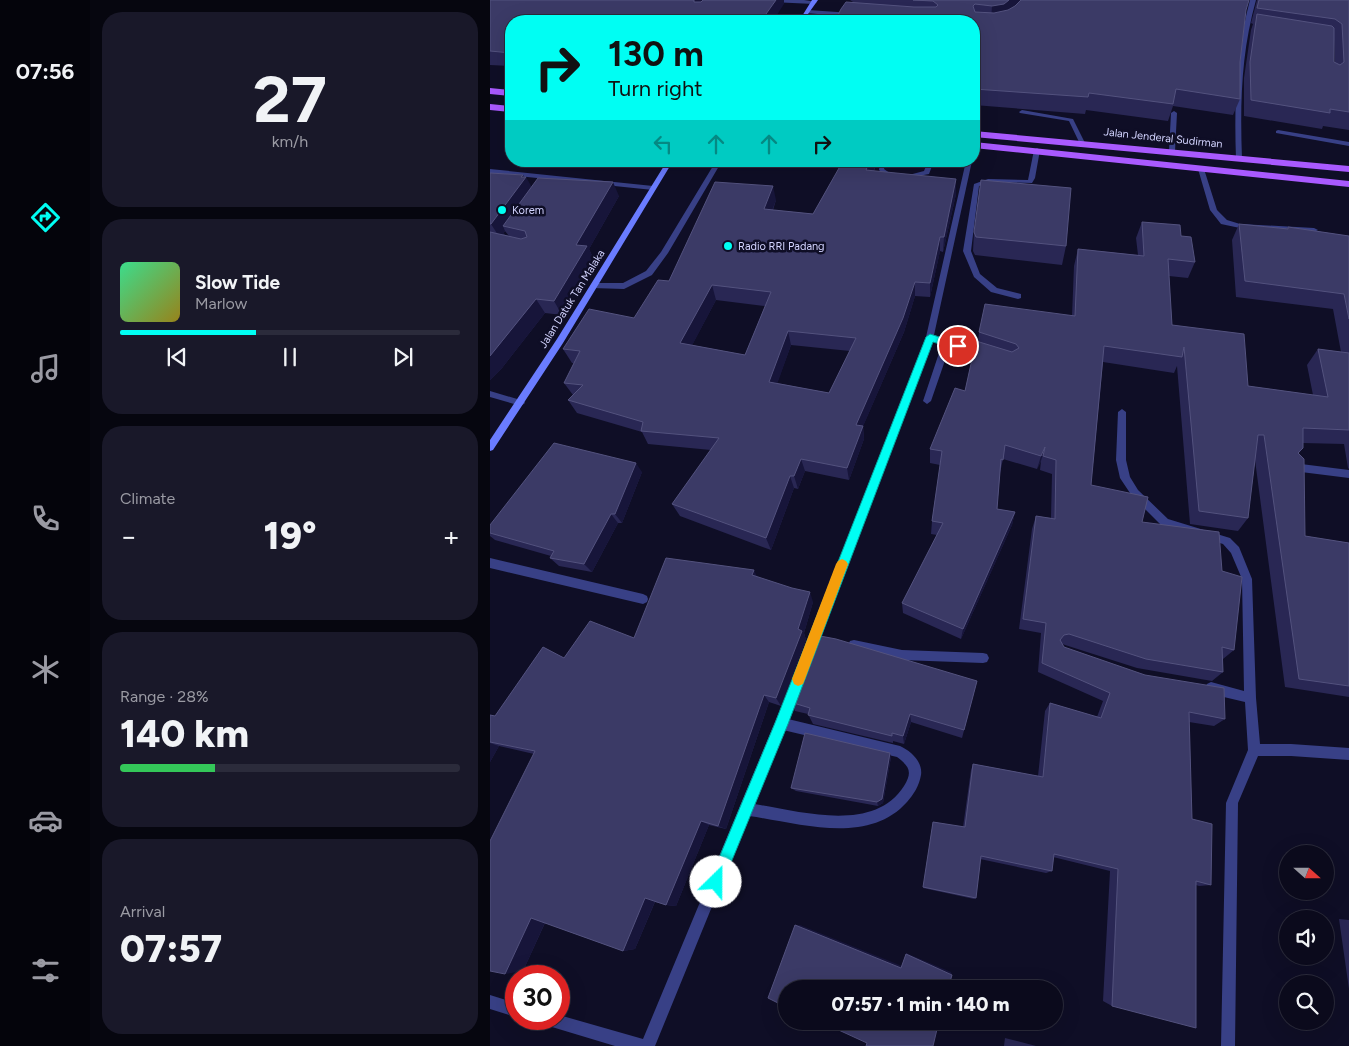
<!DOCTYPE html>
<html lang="en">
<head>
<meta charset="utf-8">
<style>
  body { margin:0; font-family:Figtree,sans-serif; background:#191829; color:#f1f3f6; height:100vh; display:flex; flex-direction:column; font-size:19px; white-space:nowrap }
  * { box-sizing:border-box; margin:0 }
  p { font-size:16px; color:#9a9aa3 }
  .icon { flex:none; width:28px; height:28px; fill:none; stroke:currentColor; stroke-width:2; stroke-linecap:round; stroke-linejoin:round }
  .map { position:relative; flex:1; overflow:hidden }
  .sheet { display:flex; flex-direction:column; gap:12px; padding:12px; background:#06060f; width:400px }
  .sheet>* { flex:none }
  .banner { position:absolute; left:15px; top:15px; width:475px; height:152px; border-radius:20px; box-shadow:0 5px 20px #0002,0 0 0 1px #2b2b3b; background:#00fef3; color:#111; overflow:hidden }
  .needle { width:32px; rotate:111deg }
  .controls { position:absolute; left:789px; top:845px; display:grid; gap:10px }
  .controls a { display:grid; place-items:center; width:55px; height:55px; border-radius:50%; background:#0b0a1c; box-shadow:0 5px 20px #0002,0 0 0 1px #2b2b3b; font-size:25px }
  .speed { position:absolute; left:15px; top:965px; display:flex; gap:10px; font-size:25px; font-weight:700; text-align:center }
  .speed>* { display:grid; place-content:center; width:65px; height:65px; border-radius:50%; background:#0b0a1c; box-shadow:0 5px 20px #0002,0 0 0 1px #2b2b3b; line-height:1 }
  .speed .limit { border:8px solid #d22; background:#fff; color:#111 }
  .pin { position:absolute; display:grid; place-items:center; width:42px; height:42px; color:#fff; margin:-21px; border:2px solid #fff; border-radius:50%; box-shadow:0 1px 5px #0007 }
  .me { position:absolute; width:55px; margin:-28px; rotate:23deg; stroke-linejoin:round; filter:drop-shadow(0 0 4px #0008) }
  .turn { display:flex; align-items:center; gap:18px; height:105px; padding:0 20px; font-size:22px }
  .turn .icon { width:65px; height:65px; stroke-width:2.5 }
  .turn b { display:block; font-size:35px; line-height:42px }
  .lanes { display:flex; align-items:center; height:48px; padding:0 20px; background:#0003; justify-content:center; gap:25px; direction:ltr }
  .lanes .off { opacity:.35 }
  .big { font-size:38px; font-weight:800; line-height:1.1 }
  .sheet .card { flex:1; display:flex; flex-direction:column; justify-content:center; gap:8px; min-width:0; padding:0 18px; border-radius:20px; background:#191829 }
  .sheet .dial { align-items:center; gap:0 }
  .dial b { font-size:65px; line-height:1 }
  .song { display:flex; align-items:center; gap:15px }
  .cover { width:60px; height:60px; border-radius:8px; background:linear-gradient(135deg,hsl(150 70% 55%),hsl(50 70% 35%)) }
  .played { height:5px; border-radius:2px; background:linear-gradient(90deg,#00fef3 40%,#2b2b3b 40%) }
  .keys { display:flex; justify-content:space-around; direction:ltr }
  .heat { display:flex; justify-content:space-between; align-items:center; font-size:28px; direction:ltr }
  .charge { height:8px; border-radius:4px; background:linear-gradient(90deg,#34c759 28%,#2b2b3b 0) }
  .trip { position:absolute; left:288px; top:980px; width:285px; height:50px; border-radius:25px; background:#0b0a1c; box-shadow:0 5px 20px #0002,0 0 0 1px #2b2b3b; font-weight:800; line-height:50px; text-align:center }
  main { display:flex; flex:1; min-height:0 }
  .dock { display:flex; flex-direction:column; width:90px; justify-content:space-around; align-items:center; background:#04040b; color:#9a9aa3 }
  .dock .icon { width:35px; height:35px }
  .dock .current { color:#00fef3 }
  .dock b { font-size:22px; color:#f1f3f6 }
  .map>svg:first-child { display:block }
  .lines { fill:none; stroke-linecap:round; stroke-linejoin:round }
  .lane { fill:#384086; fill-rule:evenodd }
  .street { fill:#384086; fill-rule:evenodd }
  .secondary { fill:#6a7cff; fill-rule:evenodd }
  .primary { fill:#a95aff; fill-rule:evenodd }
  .wall { fill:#292754; fill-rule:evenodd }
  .shaded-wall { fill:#17153a }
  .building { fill:#3b3a66; stroke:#53527e; fill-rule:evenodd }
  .route { fill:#00fef3; stroke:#00a59e }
  .slow { fill:#f59e0b }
  .poi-dot { fill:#00fef3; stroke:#0f0e26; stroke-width:2 }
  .labels { text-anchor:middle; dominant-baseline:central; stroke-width:5; stroke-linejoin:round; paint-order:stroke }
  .far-street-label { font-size:11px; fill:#d3d4ff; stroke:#0f0e26 }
  .far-poi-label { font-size:11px; fill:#d3d4ff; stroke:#0f0e26; text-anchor:start }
</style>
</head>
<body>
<main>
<nav class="dock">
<b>07:56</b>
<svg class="icon current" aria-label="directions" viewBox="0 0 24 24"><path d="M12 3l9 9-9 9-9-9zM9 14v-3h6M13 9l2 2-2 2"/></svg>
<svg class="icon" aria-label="music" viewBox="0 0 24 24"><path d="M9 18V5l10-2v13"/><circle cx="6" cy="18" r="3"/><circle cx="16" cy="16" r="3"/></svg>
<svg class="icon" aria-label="phone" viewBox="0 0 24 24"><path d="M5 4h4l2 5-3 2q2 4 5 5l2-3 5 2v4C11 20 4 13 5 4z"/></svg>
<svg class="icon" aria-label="climate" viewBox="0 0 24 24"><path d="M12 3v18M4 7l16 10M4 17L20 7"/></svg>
<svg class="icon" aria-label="car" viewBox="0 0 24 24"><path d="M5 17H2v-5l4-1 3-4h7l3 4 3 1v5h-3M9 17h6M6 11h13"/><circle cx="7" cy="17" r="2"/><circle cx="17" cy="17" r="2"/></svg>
<svg class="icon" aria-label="filters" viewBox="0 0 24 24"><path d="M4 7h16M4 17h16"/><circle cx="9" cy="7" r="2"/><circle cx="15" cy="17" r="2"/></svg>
</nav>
<section class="sheet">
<div class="card dial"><b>27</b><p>km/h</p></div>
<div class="card">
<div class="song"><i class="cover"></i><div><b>Slow Tide</b><p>Marlow</p></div></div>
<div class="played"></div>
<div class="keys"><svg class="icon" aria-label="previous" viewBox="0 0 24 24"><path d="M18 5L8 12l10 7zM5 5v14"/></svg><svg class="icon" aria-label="pause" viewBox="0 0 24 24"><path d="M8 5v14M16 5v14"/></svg><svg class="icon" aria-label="next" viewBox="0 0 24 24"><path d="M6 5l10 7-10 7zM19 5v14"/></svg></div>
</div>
<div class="card"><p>Climate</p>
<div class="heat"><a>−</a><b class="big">19°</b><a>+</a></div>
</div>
<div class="card"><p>Range · 28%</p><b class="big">140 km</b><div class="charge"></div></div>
<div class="card"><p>Arrival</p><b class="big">07:57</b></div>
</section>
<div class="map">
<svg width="859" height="1046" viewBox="0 0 859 1046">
  <rect width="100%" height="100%" fill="#0f0e26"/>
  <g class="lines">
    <path class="lane" d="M532,110l51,9 12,24 -5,1 -11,-23 -49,-8 -1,-1z
      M788,130l71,12v4l-73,-13v-2z
      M547,148l3,2 -5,28 -3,5 -38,-1 -15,4 -8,65 9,23 17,14 24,6v4l-3,1 -27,-7 -17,-15 -11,-26 11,-67 14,-5 40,1 6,-30z
      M226,161h6l-54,92 -16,22 -28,14 -32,-1v-4l3,-1h28l23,-12 15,-19z
      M327,161h10v1l-3,2z
      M390,161h6l-2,8 7,5 5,1v2h-9l-8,-7z
      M438,161h6l-5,13 -21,4 -3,-2 19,-5z
      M709,168l5,1 13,41 10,10 13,4 74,4 4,2 -4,2 -74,-4 -19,-4 -11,-14 -12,-41z
      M0,169l163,17 3,2 -3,2 -163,-17z"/>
    <path class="street" d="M278,0h36l13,2 -3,2 -43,-2z
      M760,0h6c-15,53 -16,105 -14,159l-3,2 -3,-2c-2,-54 0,-107 14,-159z
      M318,10l44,3 3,2 -3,2 -46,-4v-2z
      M684,111l3,2 -2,38 -3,2 -3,-2 2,-38z
      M476,161h6l-38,174 55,18 1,2 -4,3 -36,-12 -19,55 -4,3 -4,-3 19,-57 -9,-3 -125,329 -2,4 -4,2 -4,-2 -2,-4 130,-333z
      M0,391l34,10 1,2 -4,3 -31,-9z
      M632,409l4,3v48l4,17 8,13 30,29 62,19 9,9 13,32 4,119 4,46h31l58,4v12l-58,-4h-33l-20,47 -3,243h-14l5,-243 22,-53 -3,-48 -34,-8 -4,-2 -2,-4 2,-4 4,-2 33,9 -2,-112 -11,-26 -8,-9 -62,-19 -29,-29 -12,-18 -4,-18 2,-48z
      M803,463l56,7v8l-56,-7 -5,-4z
      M0,558l153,36 4,2 1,3 -1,3 -4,2 -153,-36z
      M364,640l48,10 81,3 4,1 2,4 -2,4 -4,1 -81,-3 -52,-11 -2,-4 2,-4z
      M304,684l4,2 2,4 -12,29 112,27c11,5 23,16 21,29 -2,11 -7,19 -14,27 -39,44 -108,21 -158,14l-94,230h-40l-73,-22 -2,-5h19v-4l84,24 147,-353zM293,730l114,27c12,9 16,15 7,29 -30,48 -105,25 -150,18z
      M0,995l26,8v14l-26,-8z"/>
    <path class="secondary" d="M322,0h6l-15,21h-4z
      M177,161h6l-110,182 -70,107 -3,1v-11l67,-101z"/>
    <path class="primary" d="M0,88l21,2v6l-21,-2z
      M0,104l21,2v6l-21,-2z
      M484,131l375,35v6l-375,-35z
      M484,142l375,39v6l-375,-39z"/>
  </g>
  <path class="wall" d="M0,0h294v4l-273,17v45l-21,-1z
    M360,0h170l-2,3 228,7 -6,52v37l-7,16 -60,-9 -5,15 -82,-11 -1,4 -111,-9v-84l-121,-18v-1z
    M767,0h92v130l-26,-4 -1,3 -78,-13v-38l7,-48 2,-6 -2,-1zM844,39l1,23h-1z
    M387,163l-3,8 82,23 -13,58 -3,-1 -10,46 -15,-1 -11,36 -41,94 1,13 -15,41 -44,-9 -7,18 -4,-1 -23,62 -91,-34 -8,-12 39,-54 -63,-6 -6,-12 -65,-19 -9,-13 5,-5 -9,-12 10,-20h-2l-9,-14 71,-31 35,-37 107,-81 -3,10 40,4zM226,300l49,6 -20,49 -53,-10zM301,345l59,6 -21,42 -52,-10z
    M0,173l33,2 8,12 88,9 -30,53 5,11 -32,55 -17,-2 -43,55 -12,12zM15,231l4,5 -6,-2z
    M652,222l39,14 14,26 -7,16 -19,-2 3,49 76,61 65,9 -6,-30 11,-16 23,3 -8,-43 -97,-12 -4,-57 7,-16 47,5 2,-2 61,9v233l-1,-1 -4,-24 -41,-1v5l-5,6 7,82 44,7v154l-64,-10 -30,-227 -7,58 -10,13 -48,-7 -13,-158 -3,7 -71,-11 -12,123 51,37 80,49 12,79 -11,9v13l-11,9 -75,-13 -75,-24 2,3 161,72 -11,7 -25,-4 3,97 19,66 -12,1 -3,-1 -84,121 -9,-5 7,-130 -57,-14 -1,14 -6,2 -66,-14 -4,39 -2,1 -51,-11 10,-66 30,5 8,-57 2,-6 65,12 7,-65 5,-8 47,14 6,-16 -65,-29 3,-39 -22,-4 13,-100 4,-13 15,2 1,-44 -12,-4 1,-9 -4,8 -34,-10 -3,14 -3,36 18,3 -3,13 -51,114 -58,-26 -1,-10 35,-68 -6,-1 1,-13 8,-56 -10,-2v-14l35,-58 13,-50 1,-9 93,-16 2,-50 4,-17 60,6 -2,-17z
    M484,232l92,14 -4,19 -87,-10 -2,-4z
    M152,472l-20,51h-4l-26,49 -33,-6 -9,-8 1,-2 -56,-16 -5,-4v-11z
    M267,577l56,25 -9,31 2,7 -25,66 -12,-4 -43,127 -17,-4 -33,81 -10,-1 -11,-3 -20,47 -12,2 -78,-28 -22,48 11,-217 -35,-8 -9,16v-47l5,1 69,-58 70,-20z
    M487,681l-15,57 -51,-16 -7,22 -11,-3v2l-80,-19 -5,-10 -13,-3 -5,-9z
    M401,757l-8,46 -5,3 -82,-15 -5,-3z
    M849,919l10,1v69z
    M515,1038l31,8h-32z"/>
  <path class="shaded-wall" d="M204,0h14l-10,12 -4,-10z
    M286,0h8v4l-11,17h-12z
    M519,0h11l-9,13 -20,8 1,-15z
    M380,161h7v2l-10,21 -1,-14z
    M33,175l2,4 1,-2 8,14 -31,35 2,5 -5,7 -9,-14z
    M466,179v15l-13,58 1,-15z
    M123,182l6,14 -30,53 5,11 -32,55 -8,-14 22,-56z
    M283,186l3,14 -9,24 -3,-15z
    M450,237v14l-10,46v-14z
    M425,282v14l-11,36 -46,106 -2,-13z
    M222,285l4,15 -30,57 -6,-14z
    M46,299l9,14 -43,55 -12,12v-24z
    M298,331l3,14 -18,51 -4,-14z
    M373,426l1,13 -15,41 -2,-12z
    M555,447l-4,14 -4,8 4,-13z
    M311,459l4,12 -7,18 -4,-13z
    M146,463l6,9 -20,51 -7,-9z
    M300,476l4,12 -23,62 -5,-12z
    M525,512l-3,13 -51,114 2,-10z
    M121,514l7,9 -26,49 -8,-8z
    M264,570l5,11 -7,-6z
    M320,592l3,10 -9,31 2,7 -25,66 -5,-8z
    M274,695l5,7 -43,127 -8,-3z
    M420,714l1,8 -7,22 -1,-8z
    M0,743l9,3 -9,16z
    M400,753l1,4 -8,46 -5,3 -1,-4z
    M211,821l8,4 -33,81 -10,-1z
    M155,898l11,1 -21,50 -12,2z
    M41,918h16l-24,53 -18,3z
    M305,925h5l102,41 -1,2z
    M416,953l45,19 1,3 -46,-21z"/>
  <path class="building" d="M0,0h204v2h7l2,-2h73l-15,21h-250v32l-21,-2z
    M423,0h96l-5,4 -12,2 -17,-2 -2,2 2,6 19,1 14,-3 7,-4 6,-6h228l-3,10 -6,52v37l-64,-10 -3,15 -84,-11 -1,4 -114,-8v-68h-139l6,-12 5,-7 68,5h22l2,-2 -5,-4z
    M769,0h90v112l-19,-3v4l-79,-13 -1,-38 7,-48 75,12 2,2v34l6,3 4,-3 -2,-38 -7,-5 -78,-11z
    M353,161h27l-4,9 90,9 -12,58h-4l-10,46 -15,-1 -12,36 -47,107 7,1 -16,42 -46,-9 -7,17h-4l-24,62 -94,-34 47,-66 -78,-7 2,-9 -75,-22 15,-15 -19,-2 16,-32 -17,-2 26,-40 45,9 24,-38 11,1 46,-99 58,4 -9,23 49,5zM222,285l59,7 -26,63 -65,-12zM298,331l68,7 -27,55 -60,-11z
    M0,173l33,2 -2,2h5l-35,47h-1z
    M48,178l75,4 -37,63 11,1 -33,55 -18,-2 -46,57v-124l31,7 6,-2 -2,-6 -22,-5z
    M491,180l90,8 -5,58 -90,-9 -2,-5z
    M652,222l38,3 1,11 10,1 4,25 -27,-3 4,66 72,9 4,52 80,11 -10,-48 31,4v77l-46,-2v20l-5,5 6,6 1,77 44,7v143l-50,-7 -35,-244h-6l-10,83 -49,-7 -15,-164 -2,10 -78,-11 -13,139 57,12 -6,25 77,10 3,39 20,6 -8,73 -12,-3 1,25 -77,-13 -77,-25 -5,1 -4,5 4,7 81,28 79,13 1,31 -36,-7 3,107 20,5 -1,61 -15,-4v147l-84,-22 6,-137 -64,-15 -2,17 -71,-15 -5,42 -53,-11 10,-65 32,5 8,-63 70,13 7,-74 51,15 9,-25 -68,-30 4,-40 -23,-4 13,-103 19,3 1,-59 -13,-4 2,-9 -4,9 -36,-11 -2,15 -2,-1 -4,50 18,3 -52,117 -61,-26 41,-80 -11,-2 10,-70 -12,-2 25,-61 10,3 11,-50 36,11 7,-4 -3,-4 -37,-12 6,-28 90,12 3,-67 66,7z
    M749,224l49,5v-2l61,9v83l-5,-25 -99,-13z
    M64,443l82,20 -21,51h-4l-27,50 -34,-6 4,-7 -64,-18v-8z
    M176,558l88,12 -2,5 40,13 18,4 -12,37 4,2 -26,67 -12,-3 -46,131 -17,-5 -35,84 -21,-7 -22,53 -92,-33 -26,56 -15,-3v-130l45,-90 -45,-9v-27l5,1 48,-69 21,11 26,-37 44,17z
    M325,635l21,4 141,42 -13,49 -54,-16 -7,22 -11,-3v3l-84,-21 2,-7 -20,-6z
    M315,733l85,20 -8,46 -5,3 -86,-14z
    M305,925l106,43 5,-14 46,21 -4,14h-162v18l-18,-9z
    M329,1021h120l-6,25h-67l1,-3z"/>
  <path class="route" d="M440,334l31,10 1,2 -4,4 -25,-8 -145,382 -67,163 -5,3 -5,-3 -2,-5 66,-159 151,-386z"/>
  <path class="slow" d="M352,559l4,2 2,3 -43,115 -2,5 -5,2 -4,-2 -2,-5 44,-115 2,-3z"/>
  <g class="poi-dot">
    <circle cx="12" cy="210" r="5"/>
    <circle cx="238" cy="246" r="5"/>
  </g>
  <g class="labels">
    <g class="far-street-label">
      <text transform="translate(673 138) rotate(6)">Jalan Jenderal Sudirman</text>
      <text transform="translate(82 299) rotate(-58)">Jalan Datuk Tan Malaka</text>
    </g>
    <g class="far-poi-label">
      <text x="22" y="210">Korem</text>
      <text x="248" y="246">Radio RRI Padang</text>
    </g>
  </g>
</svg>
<div class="controls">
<a><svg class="needle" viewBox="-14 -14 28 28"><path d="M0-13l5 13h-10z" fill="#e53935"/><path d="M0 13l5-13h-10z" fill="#9a9aa3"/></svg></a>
<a><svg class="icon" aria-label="sound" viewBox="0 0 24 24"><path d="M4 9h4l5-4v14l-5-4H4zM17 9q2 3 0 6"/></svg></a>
<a><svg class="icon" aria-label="search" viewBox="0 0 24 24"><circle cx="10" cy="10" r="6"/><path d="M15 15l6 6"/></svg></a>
</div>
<div class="speed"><div class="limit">30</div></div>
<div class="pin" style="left:468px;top:346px;background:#d93025"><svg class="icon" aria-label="arrive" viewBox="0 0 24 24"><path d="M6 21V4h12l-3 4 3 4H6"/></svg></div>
<svg class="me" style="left:226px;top:882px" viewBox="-20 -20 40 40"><circle r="19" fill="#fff"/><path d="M0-13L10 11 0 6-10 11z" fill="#00fef3"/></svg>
<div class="trip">07:57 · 1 min · 140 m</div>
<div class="banner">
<div class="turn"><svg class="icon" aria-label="right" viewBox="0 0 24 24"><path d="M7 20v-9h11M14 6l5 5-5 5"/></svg><div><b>130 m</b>Turn right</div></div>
<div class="lanes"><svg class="icon off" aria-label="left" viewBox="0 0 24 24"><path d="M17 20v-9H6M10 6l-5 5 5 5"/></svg><svg class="icon off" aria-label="ahead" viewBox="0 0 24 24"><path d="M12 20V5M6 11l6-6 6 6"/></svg><svg class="icon off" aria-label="ahead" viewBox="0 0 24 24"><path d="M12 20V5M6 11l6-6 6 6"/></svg><svg class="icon" aria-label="right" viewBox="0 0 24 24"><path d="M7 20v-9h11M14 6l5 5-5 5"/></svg></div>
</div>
</div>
</main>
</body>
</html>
